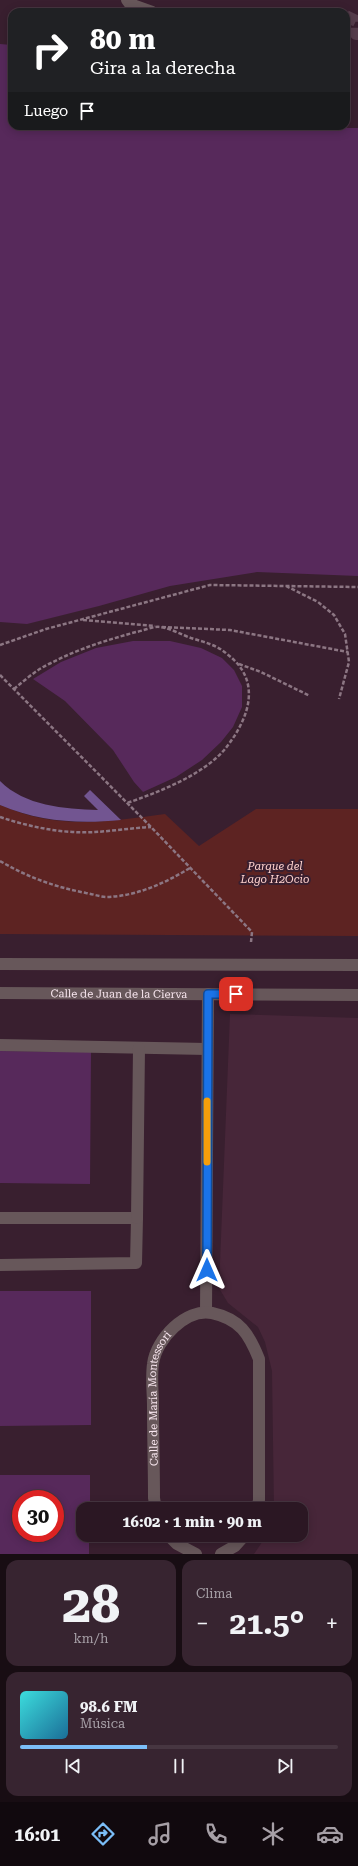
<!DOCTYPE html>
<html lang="es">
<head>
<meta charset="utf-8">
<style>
  body { margin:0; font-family:"Roboto Serif",serif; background:#372430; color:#f1f3f6; height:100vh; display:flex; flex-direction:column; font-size:15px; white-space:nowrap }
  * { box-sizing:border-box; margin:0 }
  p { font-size:13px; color:#a69fa6 }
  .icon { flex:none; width:22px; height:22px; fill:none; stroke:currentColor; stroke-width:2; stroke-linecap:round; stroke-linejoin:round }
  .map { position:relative; height:1554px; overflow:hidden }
  .panel { display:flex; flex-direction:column; gap:6px; padding:6px; background:#180d13; flex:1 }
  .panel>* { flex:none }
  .banner { position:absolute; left:8px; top:8px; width:342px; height:122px; border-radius:12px; box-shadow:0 2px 10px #0003,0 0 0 1px #473641; background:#202124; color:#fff; overflow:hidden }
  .speed { position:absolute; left:12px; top:1490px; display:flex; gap:8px; font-size:20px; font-weight:700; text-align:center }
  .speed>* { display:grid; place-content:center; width:52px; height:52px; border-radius:50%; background:#2b1723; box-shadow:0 2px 10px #0003,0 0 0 1px #473641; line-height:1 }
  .speed .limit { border:6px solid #d22; background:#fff; color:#111 }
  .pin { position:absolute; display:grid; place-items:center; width:34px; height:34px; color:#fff; margin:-17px; border-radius:8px; box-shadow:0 2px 6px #0006 }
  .me { position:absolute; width:44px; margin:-22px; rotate:0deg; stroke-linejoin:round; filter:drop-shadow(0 0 3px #0008) }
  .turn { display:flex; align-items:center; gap:14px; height:84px; padding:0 16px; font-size:18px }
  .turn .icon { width:52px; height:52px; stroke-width:2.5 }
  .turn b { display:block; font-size:28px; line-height:34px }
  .then { display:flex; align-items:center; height:38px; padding:0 16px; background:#0003; gap:8px; font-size:15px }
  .big { font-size:30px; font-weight:700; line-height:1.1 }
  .panel .widget { flex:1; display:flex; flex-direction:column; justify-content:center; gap:6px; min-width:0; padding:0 14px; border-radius:12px; background:#372430 }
  .panel .dial { align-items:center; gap:0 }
  .dial b { font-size:52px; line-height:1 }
  .song { display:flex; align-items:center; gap:12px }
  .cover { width:48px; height:48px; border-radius:6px; background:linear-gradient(135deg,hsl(180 70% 55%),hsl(200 70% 35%)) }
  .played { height:4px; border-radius:2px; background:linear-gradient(90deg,#7bbef8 40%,#473641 40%) }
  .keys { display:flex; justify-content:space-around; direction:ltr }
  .heat { display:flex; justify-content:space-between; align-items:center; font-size:22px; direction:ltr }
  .panel .tiles { flex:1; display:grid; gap:6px; grid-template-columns:1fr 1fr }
  .widget:last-child { grid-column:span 2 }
  .trip { position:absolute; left:76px; top:1502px; width:232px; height:40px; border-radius:12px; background:#2b1723; box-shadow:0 2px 10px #0003,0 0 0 1px #473641; font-weight:700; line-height:40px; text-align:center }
  .tab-bar { display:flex; height:64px; justify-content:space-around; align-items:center; background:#11090e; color:#a69fa6 }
  .tab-bar .icon { width:28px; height:28px }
  .tab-bar .active { color:#7bbef8 }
  .tab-bar b { font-size:18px; color:#f1f3f6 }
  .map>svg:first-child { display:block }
  .built { fill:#472639 }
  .green { fill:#5d2322 }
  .water { fill:#725591 }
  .building { fill:#57295b; fill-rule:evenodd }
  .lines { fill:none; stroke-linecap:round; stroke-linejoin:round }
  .minor-tunnel { stroke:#563d4c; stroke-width:12; stroke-dasharray:12 6; stroke-linecap:butt }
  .path { stroke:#8c7683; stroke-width:2.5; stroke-dasharray:4 2; stroke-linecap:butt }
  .minor { stroke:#67575a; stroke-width:12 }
  .route-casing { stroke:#114b97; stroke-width:10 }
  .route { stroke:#1a73e8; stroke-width:7 }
  .slow { stroke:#f59e0b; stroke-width:7 }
  .labels { text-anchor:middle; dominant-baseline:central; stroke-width:4; stroke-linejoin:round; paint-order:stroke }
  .park-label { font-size:11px; font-style:italic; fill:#ffd2ce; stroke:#391f2f }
  .street-label { font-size:11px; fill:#f8e6ef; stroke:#391f2f }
</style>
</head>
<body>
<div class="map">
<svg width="358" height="1554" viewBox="0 0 358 1554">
  <rect width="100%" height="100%" fill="#391f2f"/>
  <path class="built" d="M230,1014l128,4v536h-104l13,-19h34v-26h-27l-2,-138 -7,-29 -7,-15 -30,-24 -9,-15z"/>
  <path class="green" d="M0,805c58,25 104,17 165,9l34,32 57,-37h102v127l-358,-2z"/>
  <path class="water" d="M0,781c25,25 64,28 98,29l-14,-14 6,-6 31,30c-42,4 -81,2 -121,-15z"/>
  <path class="building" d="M0,44l12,1v81l346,2v448l-101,-4 -87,14 -71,20 -72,18 -27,-2z
    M133,641h37l31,7 21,10 12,12 8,16v21l-9,20 -12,15 -19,18 -26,17 -33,15 -9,-10 -21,-32 -48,-49 -32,-22 28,-17 35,-14z
    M0,1051l91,1 -1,132 -90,-1z
    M0,1291h91v134l-91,1z
    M0,1475h90v34h-7v26h6v19h-89zM21,1499h34v34h-34z"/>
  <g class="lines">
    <path class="minor-tunnel" d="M346,16l10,5v13h2"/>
    <path class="path" d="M286,586l32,16 16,13 11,19 4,28 -10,37
      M83,620l72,6
      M162,627l68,3 118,22
      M0,645l46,-16 164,-44 148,2
      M239,664l22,8 49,24
      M0,675l151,152 101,105 -1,10
      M14,689c11,-9 23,-20 37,-26 27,-14 56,-23 85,-31 7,-1 17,-6 24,-5 10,1 22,8 31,11 13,4 26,7 36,16 36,27 22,65 -2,95 -22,26 -66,43 -98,54
      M0,817c30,10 63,17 95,15 18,-1 37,-4 56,-5
      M0,861c27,16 55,26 86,32 7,1 14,4 21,4 30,-1 58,-14 83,-29"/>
    <g class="minor">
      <path d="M127,0l3,4 22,8"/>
      <path d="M0,964l358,1"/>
      <path id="s1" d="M0,993l358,2"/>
      <path d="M0,1045l207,4"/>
      <path d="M0,1218h137l-1,45 -136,2"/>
      <path d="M137,1218l2,-170"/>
      <path d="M206,1312l2,-318"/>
      <path id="s2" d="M156,1509l-2,-11c0,-31 -1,-61 -1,-92 0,-13 -2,-28 0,-42 3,-25 33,-56 59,-51 28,6 37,21 47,46v141l-2,9"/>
      <path d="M168,1535l9,9 19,10"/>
      <path d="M221,1554l14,-8 10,-11"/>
    </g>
  </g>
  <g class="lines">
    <defs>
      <path id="route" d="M207,1270l1,-276h28"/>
    </defs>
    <use href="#route" class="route-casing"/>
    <use href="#route" class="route"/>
    <path class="slow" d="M207,1101v61"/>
  </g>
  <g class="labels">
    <g class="park-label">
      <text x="275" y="866">Parque del<tspan x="275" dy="13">Lago H2Ocio</tspan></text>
    </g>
    <g class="street-label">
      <text stroke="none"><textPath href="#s1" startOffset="119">Calle de Juan de la Cierva</textPath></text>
      <text stroke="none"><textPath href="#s2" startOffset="112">Calle de María Montessori</textPath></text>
    </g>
  </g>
</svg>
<div class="speed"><div class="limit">30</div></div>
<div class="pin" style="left:236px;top:994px;background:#d93025"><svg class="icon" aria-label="arrive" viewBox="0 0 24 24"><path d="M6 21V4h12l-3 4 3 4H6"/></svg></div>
<svg class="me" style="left:207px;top:1270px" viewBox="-20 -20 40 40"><path d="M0-17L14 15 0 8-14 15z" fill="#1a73e8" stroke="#fff" stroke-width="4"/></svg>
<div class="trip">16:02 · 1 min · 90 m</div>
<div class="banner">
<div class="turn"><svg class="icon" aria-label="right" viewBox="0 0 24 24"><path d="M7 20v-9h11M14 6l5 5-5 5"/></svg><div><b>80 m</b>Gira a la derecha</div></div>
<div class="then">Luego<svg class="icon" aria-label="arrive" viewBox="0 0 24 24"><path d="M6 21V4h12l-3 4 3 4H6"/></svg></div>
</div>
</div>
<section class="panel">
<div class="tiles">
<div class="widget dial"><b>28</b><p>km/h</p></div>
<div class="widget"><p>Clima</p>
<div class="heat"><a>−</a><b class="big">21.5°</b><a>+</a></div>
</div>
<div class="widget">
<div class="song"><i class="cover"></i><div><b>98.6 FM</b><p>Música</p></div></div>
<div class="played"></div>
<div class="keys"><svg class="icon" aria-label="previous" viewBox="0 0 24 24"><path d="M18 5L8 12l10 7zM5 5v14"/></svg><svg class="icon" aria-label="pause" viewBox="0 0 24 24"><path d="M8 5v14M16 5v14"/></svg><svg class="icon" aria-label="next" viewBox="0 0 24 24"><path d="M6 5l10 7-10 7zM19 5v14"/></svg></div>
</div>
</div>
</section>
<nav class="tab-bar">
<b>16:01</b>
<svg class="icon active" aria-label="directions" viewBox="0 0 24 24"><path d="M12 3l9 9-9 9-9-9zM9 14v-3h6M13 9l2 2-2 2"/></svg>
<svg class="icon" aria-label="music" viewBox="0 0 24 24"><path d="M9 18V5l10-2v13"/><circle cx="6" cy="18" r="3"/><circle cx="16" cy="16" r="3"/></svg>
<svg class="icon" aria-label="phone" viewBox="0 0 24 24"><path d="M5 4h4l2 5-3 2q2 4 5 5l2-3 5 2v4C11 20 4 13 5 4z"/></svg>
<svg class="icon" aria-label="climate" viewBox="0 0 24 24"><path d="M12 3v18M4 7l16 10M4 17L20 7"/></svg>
<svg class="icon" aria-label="car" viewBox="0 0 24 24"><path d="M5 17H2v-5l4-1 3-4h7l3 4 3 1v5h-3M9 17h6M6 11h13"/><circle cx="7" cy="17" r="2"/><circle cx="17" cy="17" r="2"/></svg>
</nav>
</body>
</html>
